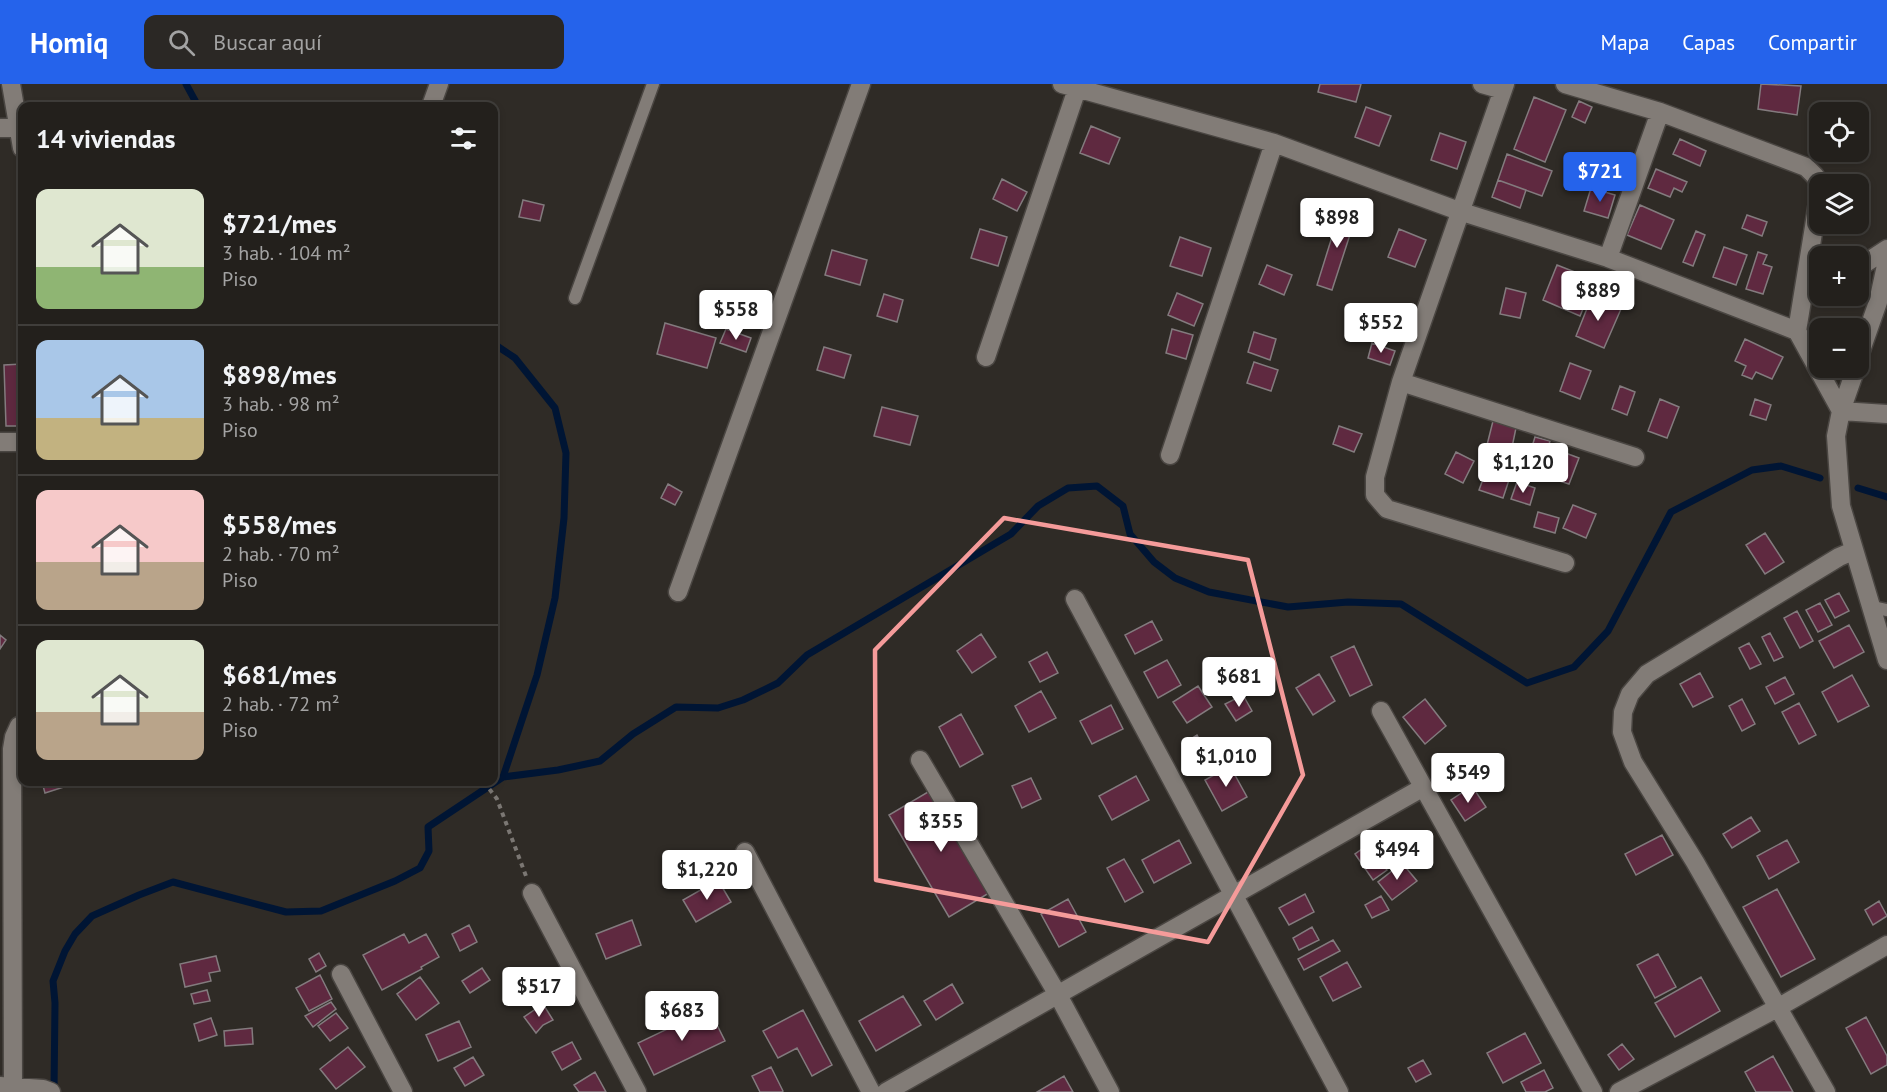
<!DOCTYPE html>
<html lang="es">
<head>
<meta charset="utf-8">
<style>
	body { margin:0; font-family:"PT Sans",sans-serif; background:#2b2825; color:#f1f3f6; height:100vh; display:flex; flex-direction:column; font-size:22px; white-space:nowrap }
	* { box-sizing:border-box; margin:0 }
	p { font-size:20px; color:#a3a3a3 }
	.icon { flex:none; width:33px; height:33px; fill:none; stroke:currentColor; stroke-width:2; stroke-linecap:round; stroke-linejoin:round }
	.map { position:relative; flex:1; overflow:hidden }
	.panel { position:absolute; left:18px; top:18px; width:480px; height:684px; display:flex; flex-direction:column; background:#23201c; border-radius:12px; box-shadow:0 3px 9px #0003,0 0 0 2px #403e3b }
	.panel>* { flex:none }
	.controls { position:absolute; left:1809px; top:18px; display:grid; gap:12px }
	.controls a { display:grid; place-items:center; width:60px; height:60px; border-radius:12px; background:#23201c; box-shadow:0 3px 9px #0003,0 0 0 2px #403e3b; font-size:30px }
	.price { position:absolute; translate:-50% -51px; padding:0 14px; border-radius:6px; background:#fff; color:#222; font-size:20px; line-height:39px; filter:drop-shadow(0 2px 3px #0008) }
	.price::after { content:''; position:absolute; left:50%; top:36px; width:18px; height:14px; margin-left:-9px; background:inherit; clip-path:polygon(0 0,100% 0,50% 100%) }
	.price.on { background:#2563eb; color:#fff }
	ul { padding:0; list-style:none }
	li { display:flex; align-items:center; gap:18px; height:150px; padding:0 18px }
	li+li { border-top:2px solid #403e3b }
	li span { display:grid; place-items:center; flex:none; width:168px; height:120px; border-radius:12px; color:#555 }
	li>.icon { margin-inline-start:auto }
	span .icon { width:72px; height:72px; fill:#fffc; stroke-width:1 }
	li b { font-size:26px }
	h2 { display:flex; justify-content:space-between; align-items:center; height:72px; padding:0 18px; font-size:26px }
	header { display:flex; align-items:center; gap:36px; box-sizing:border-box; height:84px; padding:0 30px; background:#2563eb; color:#fff }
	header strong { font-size:28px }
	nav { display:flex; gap:33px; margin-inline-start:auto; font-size:21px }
	.search { width:420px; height:54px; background:#2b2825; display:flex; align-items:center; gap:15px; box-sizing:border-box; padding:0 21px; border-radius:12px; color:#a3a3a3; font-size:22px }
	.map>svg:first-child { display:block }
</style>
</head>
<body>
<header>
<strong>Homiq</strong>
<div class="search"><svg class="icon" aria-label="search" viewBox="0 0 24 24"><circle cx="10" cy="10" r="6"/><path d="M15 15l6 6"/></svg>Buscar aquí</div>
<nav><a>Mapa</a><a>Capas</a><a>Compartir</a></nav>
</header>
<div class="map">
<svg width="1887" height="1008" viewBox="0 0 1887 1008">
	<rect width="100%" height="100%" fill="#2f2b26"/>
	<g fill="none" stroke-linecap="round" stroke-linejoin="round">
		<path stroke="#001534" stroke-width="7" d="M 186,0 L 198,22
			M 494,260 L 515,274 L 555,324 L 566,369 L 564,434 L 555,514 L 537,591 L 503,693
			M 1858,404 L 1887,413
			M 54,1007 L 55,919 L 53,897 L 65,867 L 75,850 L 92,832 L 139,811 L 173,798 L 286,828 L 321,827 L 395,797 L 420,784 L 429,767 L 428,743 L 503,693 L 558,686 L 600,677 L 633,650 L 676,623 L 718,624 L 743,616 L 778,599 L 807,571 L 1011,450 L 1038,422 L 1068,404 L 1097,402 L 1123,422 L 1130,450 L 1154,478 L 1175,494 L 1209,508 L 1288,523 L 1348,518 L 1401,520 L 1527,599 L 1574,583 L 1608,547 L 1671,428 L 1752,386 L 1781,382 L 1820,394"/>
	</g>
	<path fill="#5f2940" stroke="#837b7e" stroke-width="1.5" d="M 1320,0 L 1361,0 L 1356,18 L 1318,8 Z
		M 1761,0 L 1801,2 L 1797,31 L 1758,25 Z
		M 1534,13 L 1566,26 L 1545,78 L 1514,65 Z
		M 1579,17 L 1592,23 L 1585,39 L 1572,33 Z
		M 1366,23 L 1391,32 L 1379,62 L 1355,53 Z
		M 1091,42 L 1120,54 L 1109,80 L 1080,69 Z
		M 1440,49 L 1466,58 L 1457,85 L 1431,76 Z
		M 1680,55 L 1706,67 L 1700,82 L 1673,70 Z
		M 1507,70 L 1552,87 L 1542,112 L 1498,96 Z
		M 1656,85 L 1687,98 L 1682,108 L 1674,104 L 1670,113 L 1648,104 Z
		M 1002,95 L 1027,108 L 1017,127 L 993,115 Z
		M 1498,96 L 1526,106 L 1520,124 L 1492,113 Z
		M 1591,104 L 1615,111 L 1608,134 L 1584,127 Z
		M 523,116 L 544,121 L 540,137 L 519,133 Z
		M 1640,121 L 1674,136 L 1661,165 L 1627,151 Z
		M 1341,124 L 1357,129 L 1332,206 L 1317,201 Z
		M 1747,131 L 1767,138 L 1762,152 L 1742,144 Z
		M 980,145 L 1007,153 L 998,182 L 971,174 Z
		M 1399,145 L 1426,156 L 1415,183 L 1388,173 Z
		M 1696,147 L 1705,151 L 1693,182 L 1683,178 Z
		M 1180,153 L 1211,164 L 1202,192 L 1170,182 Z
		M 1724,163 L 1747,171 L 1736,201 L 1713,193 Z
		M 832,166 L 867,176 L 860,201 L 825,191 Z
		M 1758,168 L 1767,171 L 1763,180 L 1772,183 L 1763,210 L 1746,205 Z
		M 1267,181 L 1292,191 L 1284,211 L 1259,200 Z
		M 1557,181 L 1595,196 L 1580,232 L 1543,216 Z
		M 1506,204 L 1526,209 L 1520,234 L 1500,230 Z
		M 1177,209 L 1203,220 L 1194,242 L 1168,231 Z
		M 884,210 L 903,216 L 897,238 L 877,232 Z
		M 1592,212 L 1621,225 L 1604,264 L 1576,252 Z
		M 665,239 L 716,254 L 707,284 L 657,270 Z
		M 726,245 L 751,254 L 746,268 L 720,259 Z
		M 1172,245 L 1193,251 L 1186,275 L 1166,269 Z
		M 1254,248 L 1276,255 L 1270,276 L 1248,268 Z
		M 1745,255 L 1783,273 L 1772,295 L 1756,288 L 1752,295 L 1742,291 L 1746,282 L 1735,277 Z
		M 1372,259 L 1395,267 L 1390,281 L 1368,274 Z
		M 824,263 L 851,271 L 844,294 L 817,286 Z
		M 1254,278 L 1278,286 L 1271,307 L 1247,299 Z
		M 1570,279 L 1591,287 L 1580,315 L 1560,307 Z
		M 22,280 L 22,342 L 6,342 L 4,281 Z
		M 1620,302 L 1635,308 L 1627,331 L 1612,325 Z
		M 1660,315 L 1679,323 L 1667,354 L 1648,347 Z
		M 1755,315 L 1771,321 L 1766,336 L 1750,331 Z
		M 882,323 L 918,332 L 910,361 L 874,352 Z
		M 1493,337 L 1516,344 L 1511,368 L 1487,361 Z
		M 1339,342 L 1362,350 L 1354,368 L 1333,360 Z
		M 1535,353 L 1550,357 L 1541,387 L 1526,382 Z
		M 1560,367 L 1579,374 L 1569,400 L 1550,394 Z
		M 1456,368 L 1474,377 L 1463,399 L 1445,390 Z
		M 1489,379 L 1512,387 L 1503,414 L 1479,406 Z
		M 1517,398 L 1535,404 L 1530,421 L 1511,415 Z
		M 668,400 L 682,408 L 675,421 L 661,414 Z
		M 1573,421 L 1596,430 L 1586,454 L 1563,444 Z
		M 1538,428 L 1559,434 L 1555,449 L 1534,443 Z
		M 1765,449 L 1784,478 L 1765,490 L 1746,461 Z
		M 1839,509 L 1849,527 L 1835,534 L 1825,516 Z
		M 1820,519 L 1832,541 L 1818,548 L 1806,526 Z
		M 1797,527 L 1813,557 L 1800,564 L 1784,534 Z
		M 1152,537 L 1162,556 L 1135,570 L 1125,551 Z
		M 1849,541 L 1864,568 L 1834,584 L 1819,557 Z
		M 1770,549 L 1783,573 L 1774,577 L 1762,553 Z
		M 981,550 L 996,573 L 972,589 L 957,567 Z
		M 0,551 L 6,556 L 0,565 Z
		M 1749,559 L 1761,580 L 1750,585 L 1739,564 Z
		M 1354,562 L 1372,601 L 1350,612 L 1331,573 Z
		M 1047,568 L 1058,589 L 1040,598 L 1029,578 Z
		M 1167,576 L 1181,601 L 1158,614 L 1144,588 Z
		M 1700,589 L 1713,613 L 1693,623 L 1680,600 Z
		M 1319,590 L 1335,617 L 1313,631 L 1296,604 Z
		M 1852,591 L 1869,622 L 1838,638 L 1822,608 Z
		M 1785,593 L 1794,610 L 1775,620 L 1766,603 Z
		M 1198,602 L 1212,623 L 1187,639 L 1173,618 Z
		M 1041,607 L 1056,634 L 1029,648 L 1015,622 Z
		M 1243,611 L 1252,627 L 1236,637 L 1225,620 Z
		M 1425,615 L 1446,642 L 1425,660 L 1403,633 Z
		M 1742,615 L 1755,640 L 1742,647 L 1729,622 Z
		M 1799,619 L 1816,651 L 1799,660 L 1782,628 Z
		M 1111,621 L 1123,645 L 1092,660 L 1080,637 Z
		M 961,630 L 983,670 L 960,683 L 939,643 Z
		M 1197,651 L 1211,678 L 1203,682 L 1189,656 Z
		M 1230,682 L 1247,713 L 1222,727 L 1205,696 Z
		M 1136,692 L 1149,716 L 1112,736 L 1099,712 Z
		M 1031,694 L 1041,715 L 1022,724 L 1012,702 Z
		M 42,698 L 66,698 L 67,702 L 45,709 Z
		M 1472,702 L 1486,723 L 1465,737 L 1451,716 Z
		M 933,705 L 994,806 L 949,833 L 889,731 Z
		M 1751,733 L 1760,747 L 1732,764 L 1723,750 Z
		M 1662,751 L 1673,771 L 1636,791 L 1625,770 Z
		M 1179,756 L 1191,779 L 1154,799 L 1142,776 Z
		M 1787,756 L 1799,778 L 1769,795 L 1757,772 Z
		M 1369,760 L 1387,786 L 1373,796 L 1355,770 Z
		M 1124,775 L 1143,808 L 1125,818 L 1107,784 Z
		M 1402,779 L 1417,797 L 1392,816 L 1378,798 Z
		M 718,796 L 731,818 L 696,838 L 683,816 Z
		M 1777,805 L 1815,875 L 1781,893 L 1743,823 Z
		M 1305,810 L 1314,828 L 1289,841 L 1279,824 Z
		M 1381,812 L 1389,826 L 1372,834 L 1365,821 Z
		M 1068,815 L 1086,848 L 1059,863 L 1041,830 Z
		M 1879,817 L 1887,832 L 1873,841 L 1865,826 Z
		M 632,836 L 641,861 L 606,875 L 596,850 Z
		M 469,841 L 477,858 L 460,867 L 452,850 Z
		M 1312,843 L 1319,856 L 1299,866 L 1293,854 Z
		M 404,850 L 409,859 L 426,850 L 439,873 L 421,883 L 422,885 L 382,906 L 363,871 Z
		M 1333,856 L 1340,867 L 1304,886 L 1298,875 Z
		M 319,869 L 326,882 L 316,888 L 309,875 Z
		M 1658,870 L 1676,903 L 1655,914 L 1637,881 Z
		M 216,872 L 220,887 L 209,889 L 211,897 L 185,903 L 180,880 Z
		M 1347,878 L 1361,903 L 1333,917 L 1320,893 Z
		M 482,884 L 490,896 L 470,909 L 462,897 Z
		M 320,891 L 332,915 L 309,927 L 296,904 Z
		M 420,893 L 439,919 L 416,936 L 397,910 Z
		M 1701,893 L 1720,927 L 1675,953 L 1655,919 Z
		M 952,900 L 963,919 L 936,936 L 924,917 Z
		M 207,906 L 210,917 L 194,920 L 191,910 Z
		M 903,912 L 921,941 L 876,967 L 859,937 Z
		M 331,918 L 336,925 L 313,943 L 305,932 Z
		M 543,920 L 553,936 L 543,941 L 536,949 L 524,933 Z
		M 709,925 L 725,957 L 654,991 L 638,959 Z
		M 803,926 L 832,981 L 812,992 L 797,964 L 778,974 L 763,947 Z
		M 336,929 L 348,944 L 330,957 L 318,942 Z
		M 1866,933 L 1887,972 L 1887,981 L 1871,990 L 1846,944 Z
		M 211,934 L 217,951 L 199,957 L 194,940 Z
		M 459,937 L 471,963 L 438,977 L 426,951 Z
		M 252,944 L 253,960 L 225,962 L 224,947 Z
		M 1525,949 L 1541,979 L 1503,999 L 1487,969 Z
		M 572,958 L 581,975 L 562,986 L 552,968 Z
		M 1622,960 L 1634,975 L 1619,986 L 1608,971 Z
		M 348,963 L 365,983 L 336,1005 L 320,985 Z
		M 1773,972 L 1793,1008 L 1756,1008 L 1745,988 Z
		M 473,973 L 484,991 L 465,1002 L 454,984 Z
		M 1423,976 L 1431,990 L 1416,998 L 1408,984 Z
		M 771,983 L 783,1007 L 782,1008 L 760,1008 L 752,992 Z
		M 1544,986 L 1553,1004 L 1545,1008 L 1526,1008 L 1521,998 Z
		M 595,988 L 606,1008 L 579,1008 L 574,1001 Z
		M 1064,992 L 1073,1008 L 1037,1008 Z"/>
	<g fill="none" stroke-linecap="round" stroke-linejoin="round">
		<g stroke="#4a4642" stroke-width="15">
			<path id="lane" d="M 575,214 L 653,0
				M 1872,523 L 1887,526"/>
		</g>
		<g stroke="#4a4642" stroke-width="21">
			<path id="street" d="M 11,0 L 22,64
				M 1062,0 L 1274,59 L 1459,127 L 1608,174 L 1797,247
				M 1482,0 L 1503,6
				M 1505,0 L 1401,298 L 1635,373
				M 1565,0 L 1660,28 L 1806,83 L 1815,92 L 1820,103
				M 431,22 L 439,0
				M 0,44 L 22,44
				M 1820,106 L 1797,247 L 1841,327
				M 1608,174 L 1660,28
				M 1858,184 L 1887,165
				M 986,273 L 1077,5
				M 1858,275 L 1878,218 L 1887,177
				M 1856,284 L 1841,327 L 1836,352 L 1841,422 L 1887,576
				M 1401,298 L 1375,393 L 1375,411 L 1387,425 L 1565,479
				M 1841,327 L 1887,330
				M 0,358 L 22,358
				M 1170,371 L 1274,59
				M 678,508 L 861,0
				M 1075,515 L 1339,1008
				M 1381,627 L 1593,1008
				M 920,676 L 1058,911 L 1110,1008
				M 745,768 L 871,1008
				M 532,809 L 637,1008
				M 341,890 L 403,1008
				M 0,1002 L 43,1005 L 51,1008
				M 13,1003 L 12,665 L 14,653 L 19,642 L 22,641
				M 886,1008 L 1422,704
				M 1619,1008 L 1779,923 L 1887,861
				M 1826,1008 L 1695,778 L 1633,678 L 1622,648 L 1623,628 L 1630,610 L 1647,590 L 1839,473 L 1853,467"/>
		</g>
		<path stroke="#7b7773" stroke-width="4" stroke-dasharray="4.5 4.5" stroke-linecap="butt" d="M 484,698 L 497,715 L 526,792"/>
		<use href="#lane" stroke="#827c77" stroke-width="12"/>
		<use href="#street" stroke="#827c77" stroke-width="18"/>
	</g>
	<path fill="none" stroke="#f59b9a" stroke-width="4.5" stroke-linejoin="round" d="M 1004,434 L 1248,476 L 1303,691 L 1208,858 L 876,796 L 875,566 Z"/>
</svg>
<div class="controls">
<a><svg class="icon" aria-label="locate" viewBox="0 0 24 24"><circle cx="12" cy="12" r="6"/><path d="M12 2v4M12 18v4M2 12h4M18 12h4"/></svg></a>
<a><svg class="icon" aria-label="layers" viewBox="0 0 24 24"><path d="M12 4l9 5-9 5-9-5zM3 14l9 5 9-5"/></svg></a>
<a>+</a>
<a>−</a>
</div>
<b class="price on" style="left:1600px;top:119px">$721</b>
<b class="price" style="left:1337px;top:165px">$898</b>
<b class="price" style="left:1598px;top:238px">$889</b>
<b class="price" style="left:736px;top:257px">$558</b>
<b class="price" style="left:1381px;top:270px">$552</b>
<b class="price" style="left:1523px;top:410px">$1,120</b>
<b class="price" style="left:1239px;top:624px">$681</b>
<b class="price" style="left:1226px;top:704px">$1,010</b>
<b class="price" style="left:1468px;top:720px">$549</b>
<b class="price" style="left:941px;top:769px">$355</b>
<b class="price" style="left:1397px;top:797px">$494</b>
<b class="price" style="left:707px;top:817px">$1,220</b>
<b class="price" style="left:539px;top:934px">$517</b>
<b class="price" style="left:682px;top:958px">$683</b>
<section class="panel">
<h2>14 viviendas<svg class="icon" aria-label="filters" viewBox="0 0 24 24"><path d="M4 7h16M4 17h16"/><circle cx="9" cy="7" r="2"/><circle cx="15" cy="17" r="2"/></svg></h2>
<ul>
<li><span style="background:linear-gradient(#dfe7d0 65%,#8fb573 0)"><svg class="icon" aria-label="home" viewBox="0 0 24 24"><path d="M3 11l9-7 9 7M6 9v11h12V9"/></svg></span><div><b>$721/mes</b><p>3 hab. · 104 m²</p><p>Piso</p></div></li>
<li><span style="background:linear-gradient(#a9c7e8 65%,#c2b280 0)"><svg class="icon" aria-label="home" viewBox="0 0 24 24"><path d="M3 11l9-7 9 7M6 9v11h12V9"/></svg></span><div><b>$898/mes</b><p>3 hab. · 98 m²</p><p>Piso</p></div></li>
<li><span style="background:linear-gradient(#f6c9c9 60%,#b9a48a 0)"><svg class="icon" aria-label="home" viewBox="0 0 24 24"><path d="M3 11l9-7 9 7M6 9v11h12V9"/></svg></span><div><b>$558/mes</b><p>2 hab. · 70 m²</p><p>Piso</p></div></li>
<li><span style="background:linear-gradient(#dfe7d0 60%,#b9a48a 0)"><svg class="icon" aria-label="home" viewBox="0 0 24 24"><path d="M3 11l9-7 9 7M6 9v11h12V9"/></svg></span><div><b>$681/mes</b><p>2 hab. · 72 m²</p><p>Piso</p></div></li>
</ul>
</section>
</div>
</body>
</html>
